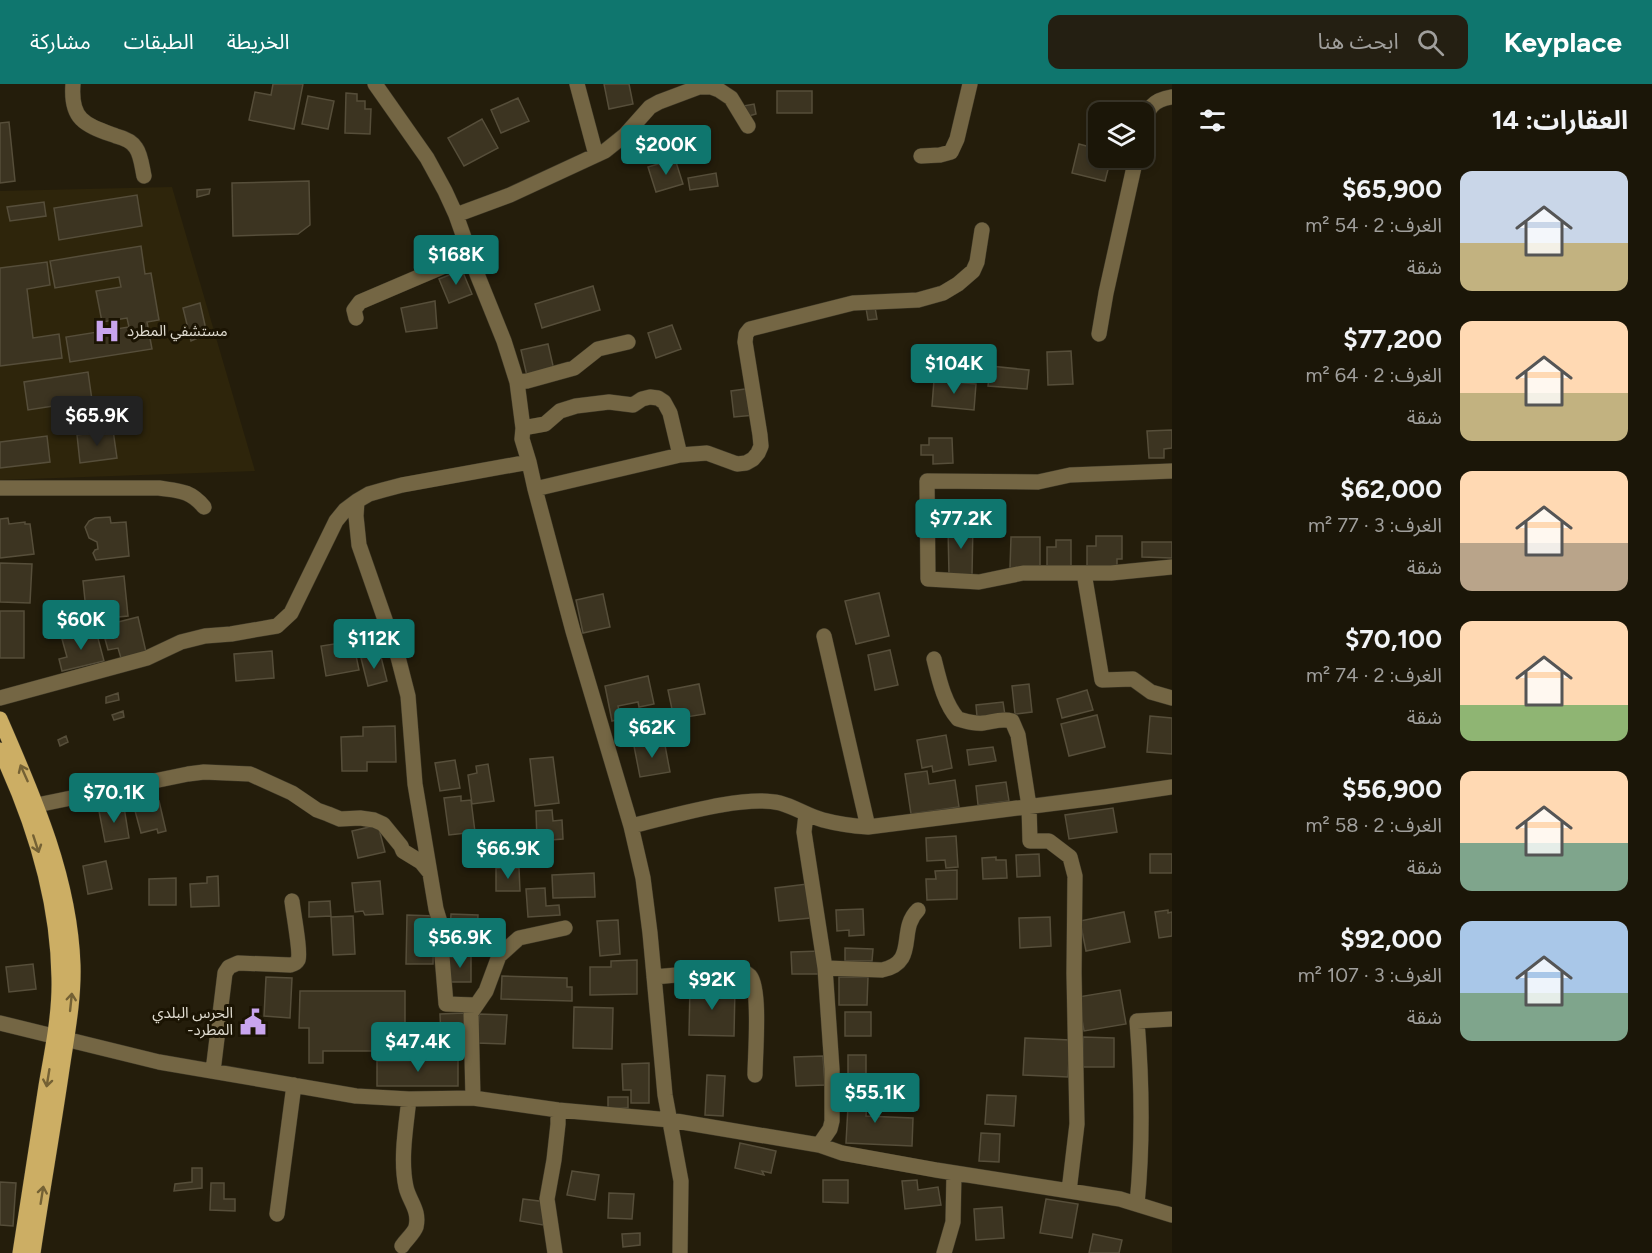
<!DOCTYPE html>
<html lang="ar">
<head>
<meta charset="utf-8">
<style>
	body { margin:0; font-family:Figtree,"Noto Sans Arabic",sans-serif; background:#241f12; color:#f1f3f6; direction:rtl; height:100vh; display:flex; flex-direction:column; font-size:22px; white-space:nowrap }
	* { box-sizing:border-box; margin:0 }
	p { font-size:20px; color:#a09f9c }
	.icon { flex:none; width:33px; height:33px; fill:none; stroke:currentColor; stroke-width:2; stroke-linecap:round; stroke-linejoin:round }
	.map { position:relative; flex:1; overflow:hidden; direction:ltr }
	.side { display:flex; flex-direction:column; background:#1b1608; width:480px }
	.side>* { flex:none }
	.tools { position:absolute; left:1088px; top:18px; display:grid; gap:12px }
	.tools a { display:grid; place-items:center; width:66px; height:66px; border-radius:12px; background:#1b1608; box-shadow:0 3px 9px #0003,0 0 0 2px #393529; font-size:30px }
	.price { position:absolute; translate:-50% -51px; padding:0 14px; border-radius:6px; background:#0f766e; color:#fff; font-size:20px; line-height:39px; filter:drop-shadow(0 2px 3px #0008) }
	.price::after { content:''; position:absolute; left:50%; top:36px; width:18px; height:14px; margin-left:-9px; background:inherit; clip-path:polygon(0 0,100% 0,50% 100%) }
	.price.on { background:#222; color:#fff }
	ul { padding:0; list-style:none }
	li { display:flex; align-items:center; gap:18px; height:150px; padding:0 24px }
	li span { display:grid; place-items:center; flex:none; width:168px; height:120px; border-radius:12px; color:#555 }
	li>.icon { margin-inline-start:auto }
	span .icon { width:72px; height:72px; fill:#fffc; stroke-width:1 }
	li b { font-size:26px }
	h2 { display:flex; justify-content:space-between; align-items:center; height:72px; padding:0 24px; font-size:26px }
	header { display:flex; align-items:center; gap:36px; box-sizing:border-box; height:84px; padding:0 30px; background:#0f766e; color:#fff }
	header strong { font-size:28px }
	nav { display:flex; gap:33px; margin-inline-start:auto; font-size:21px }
	.search { width:420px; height:54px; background:#241f12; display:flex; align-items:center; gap:15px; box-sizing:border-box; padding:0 21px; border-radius:12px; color:#a09f9c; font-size:22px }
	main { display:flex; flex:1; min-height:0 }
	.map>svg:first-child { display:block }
</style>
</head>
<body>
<header>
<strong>Keyplace</strong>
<div class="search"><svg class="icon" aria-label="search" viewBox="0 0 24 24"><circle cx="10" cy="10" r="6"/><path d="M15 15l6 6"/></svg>ابحث هنا</div>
<nav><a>الخريطة</a><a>الطبقات</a><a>مشاركة</a></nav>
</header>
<main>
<section class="side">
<h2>العقارات: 14<svg class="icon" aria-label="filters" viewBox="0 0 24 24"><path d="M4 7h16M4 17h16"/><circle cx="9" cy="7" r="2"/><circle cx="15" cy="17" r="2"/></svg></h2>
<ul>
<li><span style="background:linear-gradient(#c9d6e8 60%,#c2b280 0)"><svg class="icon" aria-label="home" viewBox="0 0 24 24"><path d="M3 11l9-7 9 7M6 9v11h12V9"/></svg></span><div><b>$65,900</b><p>الغرف: 2 · 54 m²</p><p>شقة</p></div></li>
<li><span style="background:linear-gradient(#ffd9b3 60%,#c2b280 0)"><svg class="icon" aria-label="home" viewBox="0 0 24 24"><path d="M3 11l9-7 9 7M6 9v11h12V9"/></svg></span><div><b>$77,200</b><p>الغرف: 2 · 64 m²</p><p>شقة</p></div></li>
<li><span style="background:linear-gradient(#ffd9b3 60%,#b9a48a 0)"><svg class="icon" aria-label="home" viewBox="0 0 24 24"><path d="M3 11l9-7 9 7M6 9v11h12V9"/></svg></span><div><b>$62,000</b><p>الغرف: 3 · 77 m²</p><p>شقة</p></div></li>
<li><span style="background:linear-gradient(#ffd9b3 70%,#8fb573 0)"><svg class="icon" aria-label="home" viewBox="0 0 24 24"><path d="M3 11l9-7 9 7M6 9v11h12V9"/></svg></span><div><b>$70,100</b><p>الغرف: 2 · 74 m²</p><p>شقة</p></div></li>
<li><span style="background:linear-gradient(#ffd9b3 60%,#7fa58c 0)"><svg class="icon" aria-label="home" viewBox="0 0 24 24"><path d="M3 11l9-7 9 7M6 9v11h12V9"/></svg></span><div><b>$56,900</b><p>الغرف: 2 · 58 m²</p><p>شقة</p></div></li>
<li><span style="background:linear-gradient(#a9c7e8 60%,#7fa58c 0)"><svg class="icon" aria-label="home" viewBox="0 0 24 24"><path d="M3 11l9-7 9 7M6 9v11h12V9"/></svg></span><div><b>$92,000</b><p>الغرف: 3 · 107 m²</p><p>شقة</p></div></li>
</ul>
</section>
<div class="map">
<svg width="1172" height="1169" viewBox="0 0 1172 1169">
	<rect width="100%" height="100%" fill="#241d0b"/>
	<path fill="#2e250b" d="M 172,103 L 255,387 L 0,396 L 0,107 Z"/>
	<path fill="#3c3421" stroke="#564e3a" stroke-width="1.5" d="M 273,0 L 303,0 L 294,45 L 249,36 L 255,8 L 271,11 Z
		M 604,0 L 629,0 L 633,20 L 609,25 Z
		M 777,7 L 812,7 L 812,29 L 777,29 Z
		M 346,9 L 357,10 L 357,17 L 365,17 L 365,25 L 371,25 L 370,50 L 345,49 Z
		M 308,12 L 334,17 L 328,45 L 302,40 Z
		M 518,14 L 529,37 L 501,49 L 491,26 Z
		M 754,20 L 756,30 L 745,33 L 743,22 Z
		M 482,35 L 498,64 L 464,82 L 448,54 Z
		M 9,38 L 15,97 L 0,99 L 0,39 Z
		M 1079,60 L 1098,65 L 1098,74 L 1111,74 L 1105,97 L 1072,89 Z
		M 675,75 L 683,100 L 656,108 L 648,83 Z
		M 716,89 L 718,102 L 690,106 L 688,94 Z
		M 309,97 L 310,141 L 298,150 L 233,152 L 232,99 Z
		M 210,105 L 209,110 L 197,113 L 197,106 Z
		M 137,111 L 142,142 L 59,156 L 54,124 Z
		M 44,118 L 46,132 L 10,137 L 7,123 Z
		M 141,162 L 145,190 L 151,189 L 159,236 L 147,238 L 152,265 L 70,278 L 66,253 L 129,243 L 127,234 L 102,238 L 96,207 L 121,203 L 119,193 L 55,204 L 50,177 Z
		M 47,178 L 50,201 L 27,205 L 33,254 L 59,250 L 62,274 L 0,282 L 0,184 Z
		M 462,186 L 472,210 L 449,219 L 439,195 Z
		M 593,202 L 600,226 L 542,244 L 535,220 Z
		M 435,217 L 437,244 L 406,248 L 401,224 Z
		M 200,219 L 207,250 L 191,257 L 183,224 Z
		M 875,223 L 877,235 L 868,236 L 866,224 Z
		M 672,241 L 681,265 L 656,274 L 648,249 Z
		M 548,260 L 554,286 L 527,292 L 521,266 Z
		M 1071,267 L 1073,300 L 1048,301 L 1047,268 Z
		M 990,282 L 1029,286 L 1027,305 L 988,302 Z
		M 88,288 L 92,316 L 28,326 L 24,298 Z
		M 934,296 L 976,300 L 974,326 L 932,322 Z
		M 752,304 L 755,331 L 734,333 L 731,307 Z
		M 113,346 L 117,374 L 80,379 L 77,351 Z
		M 1172,346 L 1172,364 L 1164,365 L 1164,374 L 1149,374 L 1147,347 Z
		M 47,352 L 50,378 L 0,384 L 0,358 Z
		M 929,354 L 952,354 L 953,379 L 933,380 L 933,371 L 921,371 L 921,361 L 929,361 Z
		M 110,433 L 111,439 L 126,438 L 129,472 L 96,476 L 93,469 L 95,466 L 98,465 L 97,458 L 89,454 L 85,443 L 89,437 L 95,434 Z
		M 8,434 L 9,440 L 25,438 L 25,440 L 30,440 L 34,470 L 0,474 L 0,435 Z
		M 973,439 L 972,491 L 949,491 L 948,444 L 955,446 L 955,440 Z
		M 1096,452 L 1122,452 L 1122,475 L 1117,475 L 1117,485 L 1087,485 L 1087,462 L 1096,462 Z
		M 1011,453 L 1040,453 L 1040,485 L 1010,484 Z
		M 1056,456 L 1071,456 L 1071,486 L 1047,486 L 1047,463 L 1056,463 Z
		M 1142,458 L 1172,458 L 1172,474 L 1142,473 Z
		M 0,479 L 32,480 L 30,519 L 0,518 Z
		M 124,492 L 128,532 L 87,536 L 83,497 Z
		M 879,509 L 889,552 L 856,560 L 845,517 Z
		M 603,510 L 610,543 L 583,549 L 576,516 Z
		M 0,527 L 24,527 L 24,574 L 0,574 Z
		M 138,533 L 146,568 L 121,574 L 118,564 L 108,566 L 105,555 L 113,553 L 110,540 Z
		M 96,547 L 104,577 L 62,587 L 59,575 L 67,573 L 62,555 Z
		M 353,557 L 359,586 L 326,592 L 321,562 Z
		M 890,566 L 898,601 L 875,606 L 868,571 Z
		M 272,567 L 274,594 L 236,597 L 234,570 Z
		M 380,569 L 387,597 L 368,602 L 361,574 Z
		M 648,592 L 654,620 L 639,623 L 638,618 L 618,622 L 621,635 L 612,637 L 605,602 Z
		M 699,600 L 705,630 L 674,635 L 668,606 Z
		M 1029,600 L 1032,628 L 1015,630 L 1012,602 Z
		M 1087,606 L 1093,626 L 1062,634 L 1057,615 Z
		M 118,609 L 119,616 L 106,619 L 106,613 Z
		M 1003,618 L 1005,631 L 977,633 L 976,621 Z
		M 648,626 L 653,647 L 630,653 L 624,632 Z
		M 123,627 L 124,633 L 114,636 L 112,631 Z
		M 1097,631 L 1105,663 L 1069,672 L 1061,640 Z
		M 1150,632 L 1172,634 L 1172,670 L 1147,668 Z
		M 395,642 L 396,678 L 367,678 L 367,687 L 342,687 L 341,653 L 363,652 L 363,643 Z
		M 946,651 L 952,684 L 933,688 L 932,682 L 922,684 L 917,656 Z
		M 66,652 L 68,658 L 60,662 L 58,656 Z
		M 664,656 L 670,688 L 640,693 L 634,662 Z
		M 993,663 L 996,677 L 969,681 L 967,666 Z
		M 553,673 L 559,719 L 535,722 L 530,675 Z
		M 455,676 L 460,704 L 440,707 L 435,679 Z
		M 488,680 L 494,717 L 472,720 L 468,691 L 477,689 L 476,682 Z
		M 927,687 L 929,700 L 955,696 L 959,723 L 911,730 L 905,690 Z
		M 1006,698 L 1009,717 L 978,721 L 976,702 Z
		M 461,712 L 461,717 L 471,716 L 475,748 L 449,751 L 444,714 Z
		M 159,717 L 166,747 L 158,749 L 157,745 L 141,749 L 134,723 Z
		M 124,723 L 129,754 L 105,758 L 99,727 Z
		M 1113,724 L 1117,748 L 1069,755 L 1065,731 Z
		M 552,726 L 553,737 L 562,736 L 563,755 L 537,757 L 536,727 Z
		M 378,741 L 385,768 L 358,774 L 352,747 Z
		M 956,752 L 958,783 L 946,784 L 945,776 L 927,777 L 926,754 Z
		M 1039,770 L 1040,792 L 1017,793 L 1016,771 Z
		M 1150,770 L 1172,770 L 1172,789 L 1150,789 Z
		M 996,773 L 996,776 L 1006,776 L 1007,794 L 983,795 L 982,774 Z
		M 106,777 L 112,805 L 88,810 L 83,782 Z
		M 496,784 L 519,784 L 520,807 L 496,807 Z
		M 957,786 L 957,815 L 927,816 L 926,795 L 936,795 L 935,787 Z
		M 594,789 L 595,813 L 553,814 L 552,791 Z
		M 218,792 L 219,822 L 191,823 L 190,800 L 207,799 L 207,793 Z
		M 176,794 L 176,821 L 149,821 L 149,795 Z
		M 380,797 L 383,830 L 365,831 L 363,827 L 355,828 L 352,799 Z
		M 807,800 L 811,834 L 779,837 L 775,804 Z
		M 545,804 L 546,822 L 559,821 L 560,831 L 528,833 L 526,805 Z
		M 330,817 L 331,832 L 309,833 L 309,818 Z
		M 863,825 L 864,851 L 849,852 L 849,846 L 837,847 L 836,826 Z
		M 1168,826 L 1168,829 L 1172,828 L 1172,852 L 1159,854 L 1155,828 Z
		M 1124,828 L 1130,858 L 1086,867 L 1080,837 Z
		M 451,830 L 478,831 L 476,868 L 449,866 Z
		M 407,831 L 434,832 L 433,880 L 406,880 Z
		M 353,832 L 355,870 L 333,871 L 331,833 Z
		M 1050,833 L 1051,862 L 1020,864 L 1019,834 Z
		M 618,836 L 620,870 L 600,872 L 597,837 Z
		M 845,864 L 873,865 L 872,877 L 845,877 Z
		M 821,867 L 821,890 L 792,890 L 791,868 Z
		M 471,872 L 471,898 L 449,898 L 448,873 Z
		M 637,876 L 637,910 L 590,911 L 590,883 L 611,883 L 611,877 Z
		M 33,880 L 36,905 L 9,908 L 6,883 Z
		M 502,892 L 567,894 L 567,903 L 572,903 L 572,917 L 501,915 Z
		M 266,893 L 292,894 L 290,934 L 264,932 Z
		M 839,893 L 868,893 L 867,921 L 839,921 Z
		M 690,902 L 735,903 L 734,952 L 689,951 Z
		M 1120,906 L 1126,940 L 1084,947 L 1078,913 Z
		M 300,907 L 405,907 L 405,946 L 401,946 L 401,967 L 323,967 L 323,979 L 309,979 L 309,944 L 299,944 Z
		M 574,923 L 613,924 L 612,965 L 573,964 Z
		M 845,928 L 871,928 L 871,952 L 845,952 Z
		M 464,929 L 466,969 L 433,971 L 432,954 L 441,954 L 440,930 Z
		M 479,930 L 507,931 L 505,960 L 477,959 Z
		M 1083,953 L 1114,954 L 1114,983 L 1083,983 Z
		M 1025,954 L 1070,956 L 1068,993 L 1023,991 Z
		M 848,971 L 866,971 L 866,991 L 848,990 Z
		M 823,972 L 825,1001 L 796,1002 L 794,973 Z
		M 458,976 L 458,1002 L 377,1002 L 377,977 Z
		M 649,979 L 649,1019 L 631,1019 L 631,1006 L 623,1006 L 622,980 Z
		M 707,991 L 725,992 L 723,1032 L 705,1031 Z
		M 849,1004 L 868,1005 L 866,1032 L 913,1034 L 912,1062 L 846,1059 Z
		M 987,1011 L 1016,1012 L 1014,1042 L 985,1040 Z
		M 608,1013 L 628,1013 L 628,1024 L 608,1024 Z
		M 981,1049 L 1000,1050 L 999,1078 L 979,1077 Z
		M 740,1059 L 776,1067 L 771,1089 L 762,1087 L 764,1091 L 735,1084 Z
		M 192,1084 L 202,1084 L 202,1104 L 174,1107 L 175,1100 L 192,1098 Z
		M 572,1087 L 599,1091 L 595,1116 L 567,1111 Z
		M 823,1096 L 848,1096 L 848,1119 L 823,1118 Z
		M 917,1096 L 918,1106 L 938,1103 L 941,1121 L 905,1125 L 902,1097 Z
		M 0,1098 L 16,1099 L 13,1142 L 0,1141 Z
		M 211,1099 L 224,1099 L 224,1115 L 235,1115 L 235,1127 L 210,1126 Z
		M 609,1109 L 634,1110 L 632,1135 L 608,1134 Z
		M 523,1115 L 547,1118 L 543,1141 L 520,1137 Z
		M 1046,1115 L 1078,1120 L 1072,1154 L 1040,1149 Z
		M 1002,1123 L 1004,1154 L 976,1156 L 974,1125 Z
		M 640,1149 L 640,1161 L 623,1163 L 622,1150 Z
		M 1093,1150 L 1122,1156 L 1119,1169 L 1089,1169 Z"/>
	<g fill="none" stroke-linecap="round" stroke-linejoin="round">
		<g stroke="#3e3827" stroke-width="16">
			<path id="minor" d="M 73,0 C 70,37 86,41 116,52 C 124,54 132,57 136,64 C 141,71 142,83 144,92
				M 375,0 L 427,74 L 445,107 L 456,131 L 477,190 L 504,257 L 517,298 L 523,344 L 522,355 L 529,378 L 535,405 L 573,547 L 631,742 L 643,794 L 650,849 L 665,1011 L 681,1097 L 680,1169
				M 577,0 L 596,71
				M 1143,43 C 1147,24 1153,16 1172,13
				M 921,72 L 940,71 L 951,68 L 957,55 L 970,0
				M 456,131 L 510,111 L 605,67 L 625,51 L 650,23 L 659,18 L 699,3 L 711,3 L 719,6 L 731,14 L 748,42
				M 356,234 L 354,226 L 360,218 L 470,171
				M 1099,250 L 1106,209 L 1136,74
				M 517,298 L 527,297 L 574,284 L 598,265 L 628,258
				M 523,344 L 545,340 L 560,327 L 576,322 L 609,318 L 633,321 L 642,315 L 650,313 L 658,314 L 664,318 L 670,329 L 680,371
				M 1172,387 L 1070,391 L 1038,398 L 927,397 L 928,495 L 979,498 L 1023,489 L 1111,489 L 1172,483
				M 0,404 L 159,404 C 179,407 190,406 204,423
				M 535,405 L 680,371 L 707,369 L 737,380 L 746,379 L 753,375 L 758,369 L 761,362 L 760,351 L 745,258 L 746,250 L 750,245 L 853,219 L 918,216 L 943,209 L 958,200 L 973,187 L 977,178 L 982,146
				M 357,417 L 356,432 L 359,461 L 398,573 L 408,612 L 415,700 L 436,825 L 443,848 L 442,872 L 446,920 L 475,921
				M 1084,489 L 1102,596 L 1133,595 L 1151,608 L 1172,614
				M 824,552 L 868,743
				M 934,575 C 939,595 944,619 958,635 C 966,637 974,640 983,639 C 993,638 1001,634 1012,637 L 1018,651 L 1029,722 L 1030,757 L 1049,757 L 1070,773 L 1075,792 L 1074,889 L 1077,1040 L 1069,1107
				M 0,614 L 147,574 L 181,558 L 205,552 L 231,550 L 277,542 L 291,529 L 336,437 L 345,426 L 357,417 L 369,410 L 383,406 L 402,401 L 529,378
				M 37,721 L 188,690 L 204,688 L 250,690 L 292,709 L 317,726 L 328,730 L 340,735 L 360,734 L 374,736 L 383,740 L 401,762 L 403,767 L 421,778 L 430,789
				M 806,730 L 804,748 L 825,884 L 832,985 L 832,1037 L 830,1045 L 819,1061
				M 631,742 C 670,733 743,710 780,719 C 795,723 808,732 823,736 C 838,740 853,742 868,743 L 1104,713 L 1172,703
				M 825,884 L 882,886 C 919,878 897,846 918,826
				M 654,893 L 733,886 C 740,887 745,887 750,892 C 761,905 755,972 755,991
				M 0,939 L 159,978 L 356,1012 L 409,1015 L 473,1014 L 558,1026 L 670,1036 L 819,1061 L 842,1069 L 936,1086 L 1120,1115 L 1172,1131
				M 213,987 L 225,889 L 229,883 L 238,879 L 290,881 C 294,880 296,880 298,876 C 301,869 293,827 292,817
				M 473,1014 L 471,929 L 486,907 L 499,872 L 519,854 L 565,844
				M 1137,1120 C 1143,1059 1142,998 1137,937 L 1172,935
				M 277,1130 L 294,1001
				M 402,1162 C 406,1156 414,1149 416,1143 C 420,1126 409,1117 406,1103 C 400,1076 406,1042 409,1015
				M 555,1169 L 547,1115 L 554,1076 L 558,1040 L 558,1026
				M 944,1169 L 953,1138 L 954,1089"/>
		</g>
		<g stroke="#3e3827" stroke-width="16">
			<path id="major" d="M 0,635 C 34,713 70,794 73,881 C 74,916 67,951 62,985 C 53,1047 42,1108 33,1169
				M 0,666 C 33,736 58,816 59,894 C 60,930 52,967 46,1002 C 37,1058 29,1113 20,1169"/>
		</g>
		<use href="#minor" stroke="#746644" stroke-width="15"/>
		<use href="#major" stroke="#ccae64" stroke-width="15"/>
	</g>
	<defs><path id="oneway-shaft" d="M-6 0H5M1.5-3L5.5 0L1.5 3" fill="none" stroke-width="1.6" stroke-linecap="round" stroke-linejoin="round" transform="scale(1.5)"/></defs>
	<g stroke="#746134">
		<use href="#oneway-shaft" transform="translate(24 689) rotate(-114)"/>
		<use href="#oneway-shaft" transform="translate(36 760) rotate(72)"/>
		<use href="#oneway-shaft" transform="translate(71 918) rotate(-84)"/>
		<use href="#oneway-shaft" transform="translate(48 994) rotate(99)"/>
		<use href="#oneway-shaft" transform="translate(42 1111) rotate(-81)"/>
	</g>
	<defs>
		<g id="hospital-bare" transform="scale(2.07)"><path d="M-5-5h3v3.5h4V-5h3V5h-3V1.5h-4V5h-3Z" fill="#c9a5ee" stroke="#1b1403" stroke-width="2.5" paint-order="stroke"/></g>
		<g id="civic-bare" transform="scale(2.07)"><path d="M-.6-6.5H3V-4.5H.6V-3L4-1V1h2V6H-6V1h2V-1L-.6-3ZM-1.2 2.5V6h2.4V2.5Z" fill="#c9a5ee" stroke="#1b1403" stroke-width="2.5" paint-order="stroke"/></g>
	</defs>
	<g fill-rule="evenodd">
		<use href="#hospital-bare" x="107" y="247"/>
		<use href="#civic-bare" x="253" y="938"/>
	</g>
	<g text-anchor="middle" stroke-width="6" stroke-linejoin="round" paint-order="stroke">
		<g font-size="15" fill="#e0dcd0" stroke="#1b1403" text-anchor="start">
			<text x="127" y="252">مستشفي المطرد</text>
			<text x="233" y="934" text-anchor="end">الحرس البلدي<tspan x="233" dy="17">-المطرد</tspan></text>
		</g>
	</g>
</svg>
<div class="tools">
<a><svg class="icon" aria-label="layers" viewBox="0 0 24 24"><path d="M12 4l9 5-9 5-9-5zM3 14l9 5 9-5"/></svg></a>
</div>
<b class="price" style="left:666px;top:92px">$200K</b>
<b class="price" style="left:456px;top:202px">$168K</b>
<b class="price" style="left:954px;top:311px">$104K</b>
<b class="price on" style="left:97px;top:363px">$65.9K</b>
<b class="price" style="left:961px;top:466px">$77.2K</b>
<b class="price" style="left:81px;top:567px">$60K</b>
<b class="price" style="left:374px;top:586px">$112K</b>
<b class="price" style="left:652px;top:675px">$62K</b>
<b class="price" style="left:114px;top:740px">$70.1K</b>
<b class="price" style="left:508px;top:796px">$66.9K</b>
<b class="price" style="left:460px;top:885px">$56.9K</b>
<b class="price" style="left:712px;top:927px">$92K</b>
<b class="price" style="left:418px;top:989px">$47.4K</b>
<b class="price" style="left:875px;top:1040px">$55.1K</b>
</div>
</main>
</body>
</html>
